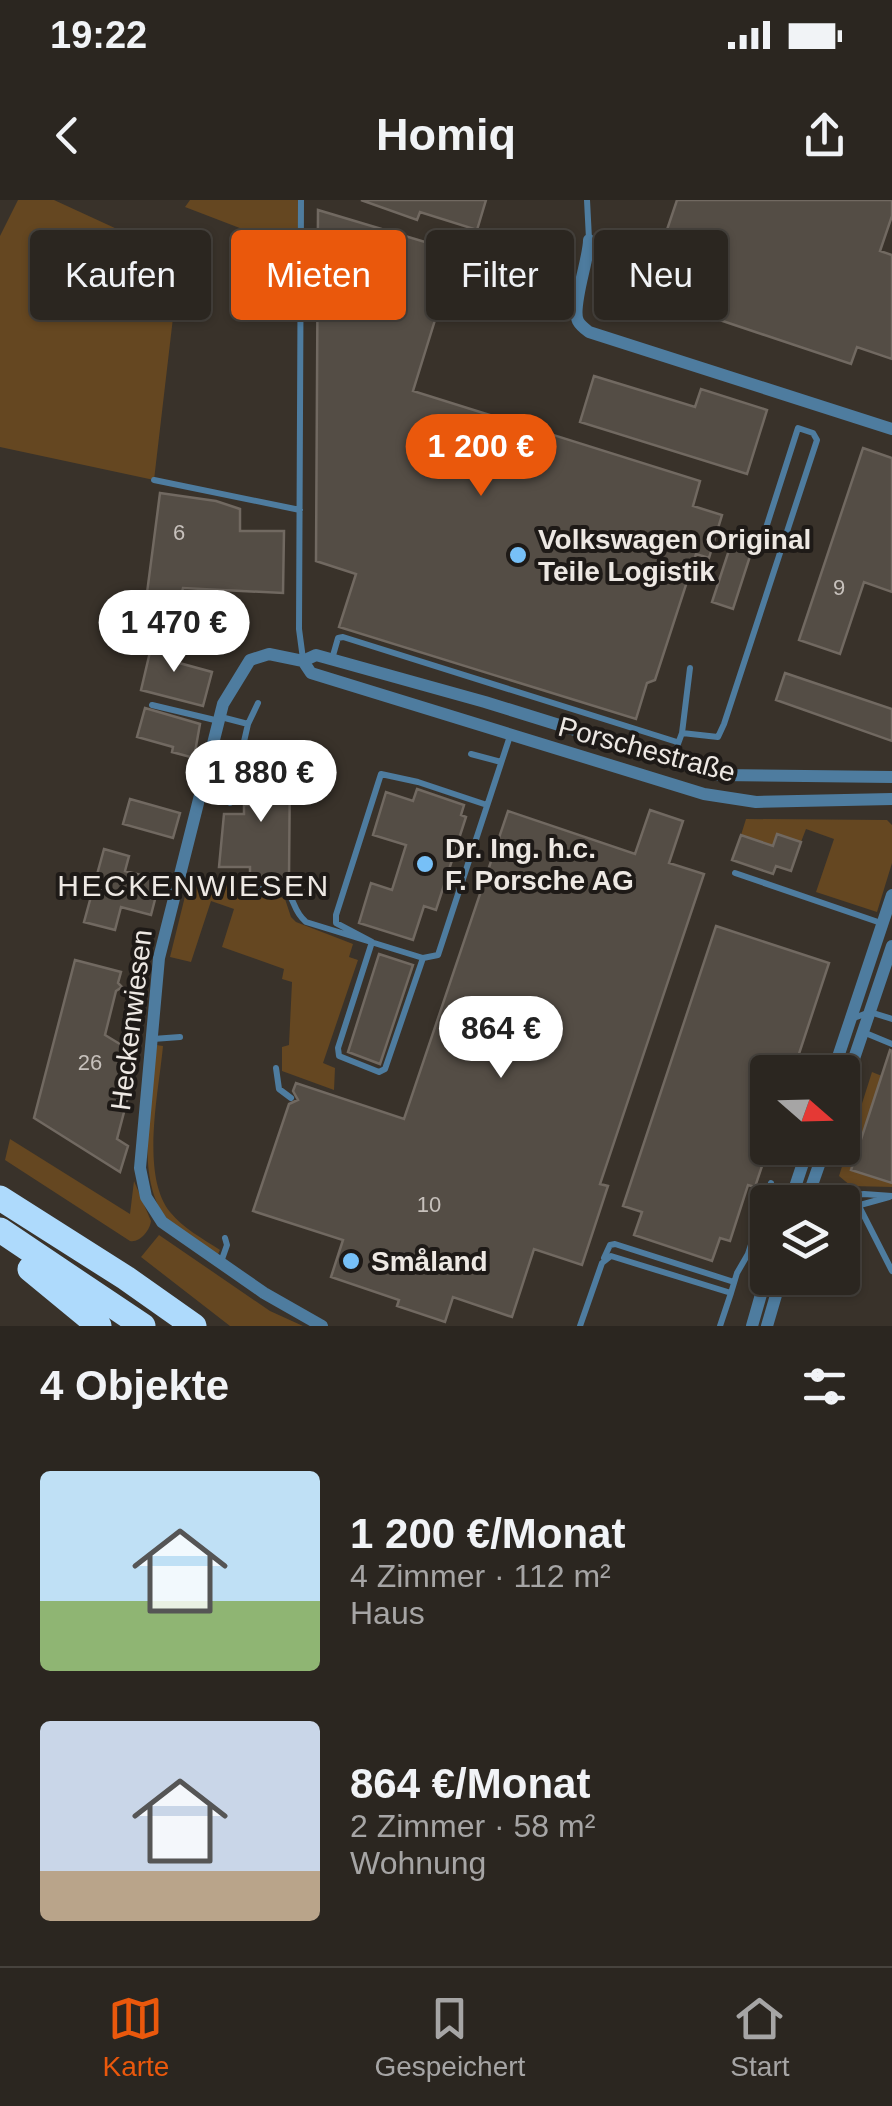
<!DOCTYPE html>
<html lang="de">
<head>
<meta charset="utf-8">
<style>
	body { margin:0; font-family:Arial,sans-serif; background:#332e29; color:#f1f3f6; height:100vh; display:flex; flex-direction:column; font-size:38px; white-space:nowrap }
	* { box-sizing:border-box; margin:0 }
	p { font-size:32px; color:#a6a5a5 }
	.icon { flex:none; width:55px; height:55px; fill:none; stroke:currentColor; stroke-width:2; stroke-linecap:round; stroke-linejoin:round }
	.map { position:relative; height:1126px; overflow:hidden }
	.panel { display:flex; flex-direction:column; background:#2b2620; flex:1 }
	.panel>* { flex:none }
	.banner { position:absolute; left:30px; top:30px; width:832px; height:90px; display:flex; gap:20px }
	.needle { width:65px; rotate:110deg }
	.fabs { position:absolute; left:750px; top:855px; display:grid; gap:20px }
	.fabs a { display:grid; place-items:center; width:110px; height:110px; border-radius:10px; background:#2b2620; box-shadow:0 2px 8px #0004,0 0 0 2px #47433e; font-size:50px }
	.price { position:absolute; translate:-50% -85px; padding:0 22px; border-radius:35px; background:#fff; color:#222; font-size:32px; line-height:65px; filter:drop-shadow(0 2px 5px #0008) }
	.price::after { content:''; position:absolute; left:50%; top:60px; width:30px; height:22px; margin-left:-15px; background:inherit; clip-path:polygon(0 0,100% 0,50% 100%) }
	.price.on { background:#ea580c; color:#fff }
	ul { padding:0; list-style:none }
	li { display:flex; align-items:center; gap:30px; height:250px; padding:0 40px }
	li span { display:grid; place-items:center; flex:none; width:280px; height:200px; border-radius:10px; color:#555 }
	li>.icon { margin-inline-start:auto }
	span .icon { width:120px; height:120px; fill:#fffc; stroke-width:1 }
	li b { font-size:42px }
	h2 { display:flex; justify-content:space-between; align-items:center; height:120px; padding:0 40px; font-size:42px }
	.pill { padding:0 35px; border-radius:10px; background:#2b2620; box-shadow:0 2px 8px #0004,0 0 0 2px #47433e; font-size:35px; line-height:90px }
	.pill.on { background:#ea580c; color:#fff }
	.status { display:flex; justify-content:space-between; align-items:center; height:70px; padding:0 50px; background:#2b2620; direction:ltr }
	.status svg { height:28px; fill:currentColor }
	header { display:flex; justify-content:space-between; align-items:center; height:130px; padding:0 40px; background:#2b2620; font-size:45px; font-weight:700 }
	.dock { display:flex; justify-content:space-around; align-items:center; height:140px; border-top:2px solid #47433e; background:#2b2620; font-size:28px; color:#a6a5a5 }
	.dock a { display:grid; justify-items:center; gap:5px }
	.dock .on { color:#ea580c }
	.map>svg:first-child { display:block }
</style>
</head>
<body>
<div class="status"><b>19:22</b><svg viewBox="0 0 49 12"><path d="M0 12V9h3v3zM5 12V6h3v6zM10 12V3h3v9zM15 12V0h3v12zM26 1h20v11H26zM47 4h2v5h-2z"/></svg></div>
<header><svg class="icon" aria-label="back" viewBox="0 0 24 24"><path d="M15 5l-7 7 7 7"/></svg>Homiq<svg class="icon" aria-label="share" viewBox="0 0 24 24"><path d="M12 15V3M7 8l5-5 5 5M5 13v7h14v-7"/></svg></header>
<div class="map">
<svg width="892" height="1126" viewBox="0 0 892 1126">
	<rect width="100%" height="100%" fill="#39322a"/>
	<path fill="#654721" d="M 18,0 L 54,0 L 180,58 L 154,280 L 0,247 L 0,36 Z
		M 190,0 L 304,0 L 303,64 L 292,48 L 185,7 Z
		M 746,619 L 887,620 L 892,625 L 892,663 L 877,712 L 816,692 L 834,639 L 806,629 L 801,642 L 777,634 L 773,646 L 741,635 Z
		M 190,676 L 252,684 L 253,695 L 276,695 L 285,699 L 291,717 L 296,722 L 353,744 L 349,757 L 358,760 L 323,863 L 335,868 L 334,890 L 282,871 L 282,847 L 289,845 L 292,782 L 282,779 L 284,769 L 222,747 L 234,709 L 211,701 L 191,762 L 170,757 Z
		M 156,845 L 163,846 C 159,891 140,975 170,1012 C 183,1028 203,1039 220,1050 L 217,1056 C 201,1045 180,1034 167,1019 C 133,978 153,896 156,845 Z
		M 872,872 L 882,876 L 851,969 L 892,983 L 892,987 L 851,986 L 839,976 Z
		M 10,939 L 130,1014 L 134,981 L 151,1021 C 150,1030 140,1043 130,1041 L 5,960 Z
		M 159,1035 L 270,1111 L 303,1126 L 230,1126 L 141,1057 Z"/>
	<path fill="#544d45" stroke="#716961" stroke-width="2.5" d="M 361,0 L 486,0 L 477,30 L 420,12 L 417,20 Z
		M 677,0 L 892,0 L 892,16 L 880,51 L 892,55 L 892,159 L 857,147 L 851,164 L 645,95 Z
		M 318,10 L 482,59 L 465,112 L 440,104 L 413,191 L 700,281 L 693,306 L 722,315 L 709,358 L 696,354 L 655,480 L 647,483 L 636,519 L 339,427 L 356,374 L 316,361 Z
		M 594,176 L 695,207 L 701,189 L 767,210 L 747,274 L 580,222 Z
		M 863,248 L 892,258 L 892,392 L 864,382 L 840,454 L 799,440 Z
		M 160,293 L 216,301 L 240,309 L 240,331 L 284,331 L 283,393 L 183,388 L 179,404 L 169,415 L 156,403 L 150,423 L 140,421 L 147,393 Z
		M 731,344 L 752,350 L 733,409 L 712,402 Z
		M 154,435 L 177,441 L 172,461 L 212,472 L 203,506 L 141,490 Z
		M 785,473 L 892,509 L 892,541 L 776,500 Z
		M 145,508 L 200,524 L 194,558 L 172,552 L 173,547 L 137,537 Z
		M 250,563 L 290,563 L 289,677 L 250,677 L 250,667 L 219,667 L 224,614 L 244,614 L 244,605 L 250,605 Z
		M 417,589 L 464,605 L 461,615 L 466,617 L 436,710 L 424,706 L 413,740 L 359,723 L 371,683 L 392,690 L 406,645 L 373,635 L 386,592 L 413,601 Z
		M 130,599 L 180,613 L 173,638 L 123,624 Z
		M 650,610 L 683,621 L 669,663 L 704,674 L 600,984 L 608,986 L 582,1065 L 534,1049 L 512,1117 L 453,1097 L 445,1122 L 397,1106 L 399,1100 L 331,1077 L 343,1040 L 253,1011 L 289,904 L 298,900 L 293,891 L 296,883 L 404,919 L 508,611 L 635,654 Z
		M 777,634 L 801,642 L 791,671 L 776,666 L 773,674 L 732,660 L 741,635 L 773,646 Z
		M 104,649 L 129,656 L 125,671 L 160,680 L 151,715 L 121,707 L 115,730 L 84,722 Z
		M 716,726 L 829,763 L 793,872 L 768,872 L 768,948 L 755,987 L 748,985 L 730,1041 L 720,1038 L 712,1061 L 634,1035 L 642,1012 L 623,1006 Z
		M 379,754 L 413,765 L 380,864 L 348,852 Z
		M 75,760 L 121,772 L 118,783 L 122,787 L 116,791 L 105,835 L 133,852 L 128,871 L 134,874 L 117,939 L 128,946 L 120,972 L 34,918 Z
		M 890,850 L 892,851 L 892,983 L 851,970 Z"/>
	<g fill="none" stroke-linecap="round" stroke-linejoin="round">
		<path stroke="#4e7c9f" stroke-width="6" d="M 301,0 L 299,429 L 303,459
			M 587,0 L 589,39
			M 154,280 L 300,310
			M 332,459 L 338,438 L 343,437 L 677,542
			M 152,505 L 219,521
			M 221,517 L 248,524 L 230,603
			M 248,524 L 258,503
			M 682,533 L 690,468
			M 471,554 L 501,562
			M 672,560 L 682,533 L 718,537 L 724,524 L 817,240 L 813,233 L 798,228 L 764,334 L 783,342
			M 735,673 L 881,723
			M 257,689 L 285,690 C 296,700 292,710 306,722 L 423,758 L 438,755 L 510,536
			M 423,758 L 385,869 L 379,872 L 339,856 L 338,848 L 372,742 L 336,723 L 336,715 L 381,574 L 418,582 L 487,605
			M 851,819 L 870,812 L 892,819
			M 863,832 L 892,844
			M 153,839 L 180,837
			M 276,868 L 279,889 L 291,898
			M 804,1002 L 794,989 L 811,987 L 842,997 L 864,994 L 892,996
			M 859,1006 L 892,1071
			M 842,1010 L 889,997
			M 748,1054 L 771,983
			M 604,1058 L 610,1045 L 615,1044 L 734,1082
			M 221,1062 L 227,1045 L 225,1038
			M 580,1126 L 602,1063 L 611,1056 L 731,1093 L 737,1073 L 748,1054 L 768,1062
			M 720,1126 L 731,1093"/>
		<path stroke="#4e7c9f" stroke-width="12" d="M 589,40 C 589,59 571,107 578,121 C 580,125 585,129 589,132 L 892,229
			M 303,461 L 269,454 L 250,460 L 223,504 L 159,758 L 140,968 L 146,997 L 162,1022 L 264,1093 L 322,1126
			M 303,461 L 311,473 L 704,594 L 756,602 L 892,599
			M 303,461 L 316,455 L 485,502 L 720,575 L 892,577
			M 833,872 L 892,695
			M 842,894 L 892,746
			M 790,1002 L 808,948
			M 806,1002 L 825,948
			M 752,1126 L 768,1070
			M 767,1126 L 781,1078"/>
		<path stroke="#aedafc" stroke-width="25" d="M 0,998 L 126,1078 L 194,1126
			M 0,1030 L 143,1126
			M 30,1069 L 99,1126"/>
	</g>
	<g fill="#77c0f7" stroke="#1e1a17" stroke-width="4">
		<circle cx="518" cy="355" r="10"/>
		<circle cx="425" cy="664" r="10"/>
		<circle cx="351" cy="1061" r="10"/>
	</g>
	<g text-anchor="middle" stroke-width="8" stroke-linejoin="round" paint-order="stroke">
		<g font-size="22" fill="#c7c1bc">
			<text x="179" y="340">6</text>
			<text x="839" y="395">9</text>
			<text x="90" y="870">26</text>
			<text x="429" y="1012">10</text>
		</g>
		<g font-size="28" font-weight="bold" fill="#ede8e3" stroke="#1e1a17" text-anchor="start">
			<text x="538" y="349">Volkswagen Original<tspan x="538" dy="32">Teile Logistik</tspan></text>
			<text x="445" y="658">Dr. Ing. h.c.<tspan x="445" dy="32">F. Porsche AG</tspan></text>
			<text x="371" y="1071">Småland</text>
		</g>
		<g font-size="28" fill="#ede8e3" stroke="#1e1a17">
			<text transform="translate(647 549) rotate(15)" y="10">Porschestraße</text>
			<text transform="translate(131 820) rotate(-83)" y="10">Heckenwiesen</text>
		</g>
		<g font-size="30" letter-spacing="2.5" fill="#ede8e3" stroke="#1e1a17">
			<text x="194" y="696">HECKENWIESEN</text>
		</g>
	</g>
</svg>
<div class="fabs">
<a><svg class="needle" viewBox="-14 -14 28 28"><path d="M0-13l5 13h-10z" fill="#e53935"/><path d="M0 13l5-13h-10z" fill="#a6a5a5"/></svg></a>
<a><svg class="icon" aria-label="layers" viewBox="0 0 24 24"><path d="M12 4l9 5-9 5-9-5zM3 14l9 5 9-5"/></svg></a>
</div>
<b class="price on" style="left:481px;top:299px">1 200 €</b>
<b class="price" style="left:174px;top:475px">1 470 €</b>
<b class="price" style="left:261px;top:625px">1 880 €</b>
<b class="price" style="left:501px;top:881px">864 €</b>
<div class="banner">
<a class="pill">Kaufen</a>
<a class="pill on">Mieten</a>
<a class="pill">Filter</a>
<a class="pill">Neu</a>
</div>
</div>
<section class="panel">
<h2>4 Objekte<svg class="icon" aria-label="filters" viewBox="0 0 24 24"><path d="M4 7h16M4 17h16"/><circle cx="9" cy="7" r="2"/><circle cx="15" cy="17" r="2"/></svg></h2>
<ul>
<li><span style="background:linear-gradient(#bfe0f5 65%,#8fb573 0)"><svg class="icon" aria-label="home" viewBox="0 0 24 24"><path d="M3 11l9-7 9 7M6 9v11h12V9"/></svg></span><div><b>1 200 €/Monat</b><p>4 Zimmer · 112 m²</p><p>Haus</p></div></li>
<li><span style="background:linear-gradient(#c9d6e8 75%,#b9a48a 0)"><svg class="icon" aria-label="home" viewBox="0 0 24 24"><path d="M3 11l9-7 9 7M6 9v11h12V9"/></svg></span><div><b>864 €/Monat</b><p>2 Zimmer · 58 m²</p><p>Wohnung</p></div></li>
</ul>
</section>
<nav class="dock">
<a class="on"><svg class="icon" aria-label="map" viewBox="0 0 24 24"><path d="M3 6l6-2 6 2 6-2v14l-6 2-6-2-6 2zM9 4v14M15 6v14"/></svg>Karte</a>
<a><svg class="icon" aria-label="saved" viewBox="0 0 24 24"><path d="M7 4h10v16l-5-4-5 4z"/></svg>Gespeichert</a>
<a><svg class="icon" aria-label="home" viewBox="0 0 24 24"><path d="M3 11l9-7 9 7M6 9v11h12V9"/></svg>Start</a>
</nav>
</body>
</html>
